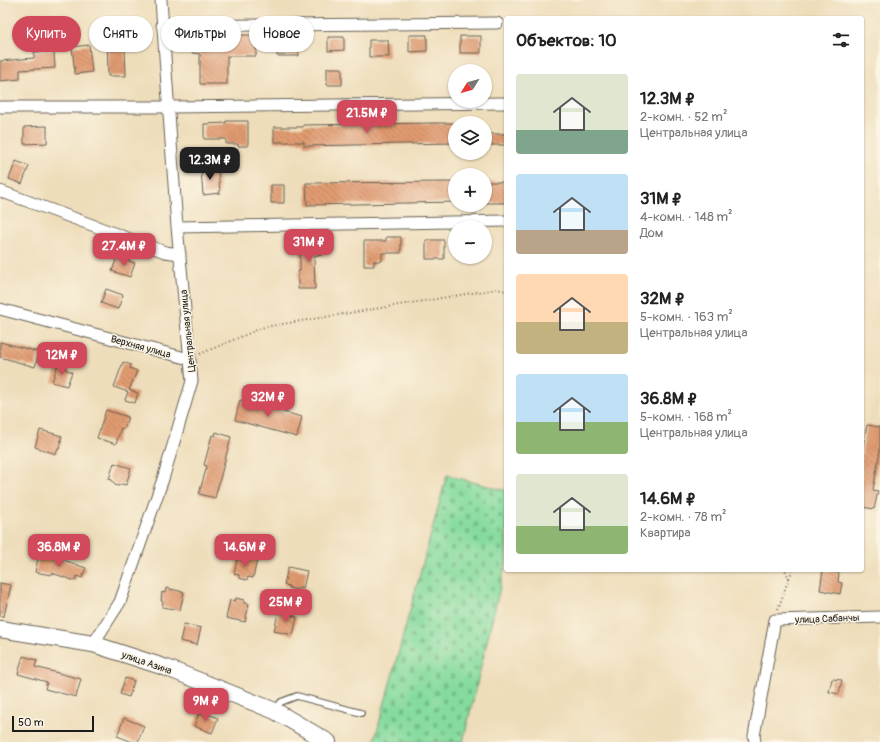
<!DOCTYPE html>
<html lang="ru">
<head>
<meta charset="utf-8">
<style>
	body { margin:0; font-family:Pangolin,sans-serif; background:#f2f2f2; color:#222; height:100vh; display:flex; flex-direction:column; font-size:15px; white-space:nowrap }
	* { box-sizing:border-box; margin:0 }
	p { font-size:13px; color:#767676 }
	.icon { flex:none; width:22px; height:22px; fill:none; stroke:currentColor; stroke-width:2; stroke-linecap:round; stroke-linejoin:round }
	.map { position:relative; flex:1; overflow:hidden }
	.panel { position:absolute; left:504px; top:16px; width:360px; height:556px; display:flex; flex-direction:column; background:#fff; border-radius:4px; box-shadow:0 1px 3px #0004 }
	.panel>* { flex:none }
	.guide { position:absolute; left:12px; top:16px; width:380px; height:36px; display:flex; gap:8px }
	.needle { width:26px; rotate:233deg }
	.fabs { position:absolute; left:448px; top:64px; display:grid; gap:8px }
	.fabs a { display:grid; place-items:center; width:44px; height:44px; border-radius:50%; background:#fff; box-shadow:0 1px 3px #0004; font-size:20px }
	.scale { position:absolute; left:12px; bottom:10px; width:82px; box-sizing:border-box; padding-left:4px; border:2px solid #1c1c1c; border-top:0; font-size:11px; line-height:14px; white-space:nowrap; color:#1c1c1c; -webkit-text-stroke:3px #fcf5e5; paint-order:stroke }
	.price { position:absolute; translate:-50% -34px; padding:0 9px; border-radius:8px; background:#d1495b; color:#fff; font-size:13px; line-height:26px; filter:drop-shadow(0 1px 2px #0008) }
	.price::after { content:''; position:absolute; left:50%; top:24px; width:12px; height:9px; margin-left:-6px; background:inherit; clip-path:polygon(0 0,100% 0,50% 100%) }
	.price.selected { background:#222; color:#fff }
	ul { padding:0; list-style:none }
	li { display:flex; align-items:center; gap:12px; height:100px; padding:0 12px }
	li span { display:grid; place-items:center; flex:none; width:112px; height:80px; border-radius:4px; color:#555 }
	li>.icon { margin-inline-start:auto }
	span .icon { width:48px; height:48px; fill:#fffc; stroke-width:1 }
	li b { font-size:17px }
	h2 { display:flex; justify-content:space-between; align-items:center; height:48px; padding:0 12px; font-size:17px }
	.chip { padding:0 14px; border-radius:18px; background:#fff; box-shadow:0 1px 3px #0004; font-size:14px; line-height:36px }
	.chip.selected { background:#d1495b; color:#fff }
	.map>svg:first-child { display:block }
</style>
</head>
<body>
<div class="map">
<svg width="880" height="742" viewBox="0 0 880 742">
	<defs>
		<pattern id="cemetery-stones" width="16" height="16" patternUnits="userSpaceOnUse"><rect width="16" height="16" fill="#85db9e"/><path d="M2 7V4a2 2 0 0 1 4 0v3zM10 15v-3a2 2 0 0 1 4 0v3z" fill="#72bb88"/></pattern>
		<pattern id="building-back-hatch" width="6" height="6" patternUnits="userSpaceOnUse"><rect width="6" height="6" fill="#e19b71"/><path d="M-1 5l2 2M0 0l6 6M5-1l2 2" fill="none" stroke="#b67e5c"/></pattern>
	</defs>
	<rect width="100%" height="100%" fill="#fcf5e5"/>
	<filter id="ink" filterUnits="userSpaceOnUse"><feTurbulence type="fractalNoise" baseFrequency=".025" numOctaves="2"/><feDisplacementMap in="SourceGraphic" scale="8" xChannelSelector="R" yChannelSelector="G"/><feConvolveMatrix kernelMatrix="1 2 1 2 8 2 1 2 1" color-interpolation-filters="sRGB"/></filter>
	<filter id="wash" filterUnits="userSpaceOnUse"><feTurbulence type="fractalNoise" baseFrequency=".012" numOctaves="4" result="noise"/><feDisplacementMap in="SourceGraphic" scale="16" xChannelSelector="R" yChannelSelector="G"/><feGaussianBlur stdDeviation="0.9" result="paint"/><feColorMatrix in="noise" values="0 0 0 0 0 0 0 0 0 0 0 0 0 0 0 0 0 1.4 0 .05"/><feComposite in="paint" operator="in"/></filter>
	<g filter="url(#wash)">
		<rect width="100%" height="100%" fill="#eeddba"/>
		<path fill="url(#cemetery-stones)" stroke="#507c5d" d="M 447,475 L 506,491 L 506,562 L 463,742 L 374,742 Z"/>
		<g id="blocks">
			<path fill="url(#building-back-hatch)" d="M 107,27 L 131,27 L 131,47 L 125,47 L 126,76 L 108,76 Z
				M 192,34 L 206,34 L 206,46 L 233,45 L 233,35 L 256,35 L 256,56 L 227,56 L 227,84 L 200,84 L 200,54 L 192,53 Z
				M 277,35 L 298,35 L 299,56 L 277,56 Z
				M 409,35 L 427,35 L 427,51 L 409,52 Z
				M 460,36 L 481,36 L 481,53 L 460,53 Z
				M 328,37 L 344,37 L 344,50 L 328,51 Z
				M 369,40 L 388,40 L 389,57 L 369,57 Z
				M 89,45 L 92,72 L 75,74 L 72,47 Z
				M 54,51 L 55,68 L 20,70 L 20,79 L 0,81 L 0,61 L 34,58 L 34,52 Z
				M 327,68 L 342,68 L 342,85 L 327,85 Z
				M 226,121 L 248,121 L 248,146 L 238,146 L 238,144 L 226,144 L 226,139 L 204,139 L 204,124 L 226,123 Z
				M 434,123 L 454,123 L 454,143 L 304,146 L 304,142 L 274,142 L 274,127 L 303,127 L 303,125 Z
				M 47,126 L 47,143 L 24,144 L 24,127 Z
				M 485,134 L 506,134 L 506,145 L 485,145 Z
				M 16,161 L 29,166 L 22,184 L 9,179 Z
				M 218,168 L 220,193 L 203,195 L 201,169 Z
				M 455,182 L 455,202 L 307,205 L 306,183 Z
				M 485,182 L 506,182 L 506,203 L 485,203 Z
				M 271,185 L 284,185 L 284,203 L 271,203 Z
				M 386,237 L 401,237 L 401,253 L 382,253 L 382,261 L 374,261 L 374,266 L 364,266 L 364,241 L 386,241 Z
				M 300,240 L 323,240 L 323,255 L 314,256 L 315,289 L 298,289 L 298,271 L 300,271 Z
				M 426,240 L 444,240 L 444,259 L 426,259 Z
				M 117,257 L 135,263 L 130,277 L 112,271 Z
				M 106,289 L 123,295 L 118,309 L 101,303 Z
				M 0,342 L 39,352 L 35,367 L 0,357 Z
				M 123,362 L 131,365 L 130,368 L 137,371 L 129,390 L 138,393 L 135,403 L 125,400 L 128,392 L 114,387 Z
				M 58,364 L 66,366 L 65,369 L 72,372 L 67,386 L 52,382 Z
				M 240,400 L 302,417 L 297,437 L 235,420 Z
				M 106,410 L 128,417 L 124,429 L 121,428 L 116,444 L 97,438 Z
				M 867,425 L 880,427 L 880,451 L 873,490 L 878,491 L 874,509 L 862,507 L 862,450 Z
				M 40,430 L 62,436 L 60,441 L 62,441 L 59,449 L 58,449 L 56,454 L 35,447 Z
				M 216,432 L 231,437 L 215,498 L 199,494 L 206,469 L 207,466 L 204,465 L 212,435 L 215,436 Z
				M 114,463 L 131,468 L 126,485 L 122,484 L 118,486 L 115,485 L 112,480 L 109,479 Z
				M 39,554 L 58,558 L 86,568 L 82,578 L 77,576 L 75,581 L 52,573 L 51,575 L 35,572 Z
				M 238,556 L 257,560 L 253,578 L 248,577 L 247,580 L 239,578 L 239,575 L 234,574 Z
				M 288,567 L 307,571 L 303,589 L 298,588 L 297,590 L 289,588 L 289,586 L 284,585 Z
				M 823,570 L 839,573 L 838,582 L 842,583 L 840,594 L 820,590 Z
				M 0,583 L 11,585 L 4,616 L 0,616 Z
				M 166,588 L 184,592 L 180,610 L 162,607 L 163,602 L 161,601 L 162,592 L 165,593 Z
				M 236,598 L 244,600 L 244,603 L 249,604 L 245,622 L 226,618 L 230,600 L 235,601 Z
				M 284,611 L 293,613 L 292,616 L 297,617 L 293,635 L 274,631 L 278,613 L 284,614 Z
				M 184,624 L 201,628 L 197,645 L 180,641 Z
				M 23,656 L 37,660 L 35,667 L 81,679 L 76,697 L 45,689 L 47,682 L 18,674 Z
				M 125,678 L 134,681 L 129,697 L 120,694 Z
				M 832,679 L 842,680 L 839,694 L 829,692 Z
				M 200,711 L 218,718 L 212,733 L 194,726 Z
				M 124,718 L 144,726 L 138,742 L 133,742 L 117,736 Z"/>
		</g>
	</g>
	<g filter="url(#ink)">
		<use href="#blocks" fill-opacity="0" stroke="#666053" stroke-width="1"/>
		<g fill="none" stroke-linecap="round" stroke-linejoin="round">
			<g stroke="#666053" stroke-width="8">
				<path id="lane" d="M 276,709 L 281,702 L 297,696 L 361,713"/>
			</g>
			<g stroke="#666053" stroke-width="13">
				<path id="street" d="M 162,26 L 497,23
					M 0,107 L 169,107 L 504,103
					M 0,191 L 165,252 L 180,254
					M 177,227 L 506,221
					M 0,309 L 189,359
					M 93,644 L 120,602 L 163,479 L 192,381 L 177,227 L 161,0
					M 755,742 L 754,736 L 775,620 L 880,617"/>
			</g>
			<g stroke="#666053" stroke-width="18">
				<path id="secondary" d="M 0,629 L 93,644 L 167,668 L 275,711 L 328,742"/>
			</g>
			<path stroke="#666053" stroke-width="2" stroke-dasharray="1 3" stroke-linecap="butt" d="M 200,354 L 264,327 L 497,289 L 506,291
				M 789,578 L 793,570
				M 778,609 L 789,578 L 785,570"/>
			<use href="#lane" stroke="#fff" stroke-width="5.5"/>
			<use href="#street" stroke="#fff" stroke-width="11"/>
			<use href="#secondary" stroke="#fff" stroke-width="16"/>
		</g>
	</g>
	<g text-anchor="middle" stroke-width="3" stroke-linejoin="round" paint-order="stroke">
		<g font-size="10" fill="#1c1c1c" stroke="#fcf5e5">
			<text transform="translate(187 331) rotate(-96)" y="4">Центральная улица</text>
			<text transform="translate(141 346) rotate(15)" y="4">Верхняя улица</text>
			<text transform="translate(827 618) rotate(-2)" y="4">улица Сабанчы</text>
			<text transform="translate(147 662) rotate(19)" y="4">улица Азина</text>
		</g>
	</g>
</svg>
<div class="fabs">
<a><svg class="needle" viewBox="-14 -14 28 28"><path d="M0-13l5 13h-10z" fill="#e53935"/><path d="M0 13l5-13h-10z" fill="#767676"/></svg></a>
<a><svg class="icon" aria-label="layers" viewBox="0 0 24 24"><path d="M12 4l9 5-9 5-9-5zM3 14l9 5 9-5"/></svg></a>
<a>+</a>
<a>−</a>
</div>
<div class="scale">50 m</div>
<b class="price" style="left:367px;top:134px">21.5M ₽</b>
<b class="price selected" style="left:210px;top:181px">12.3M ₽</b>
<b class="price" style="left:309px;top:263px">31M ₽</b>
<b class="price" style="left:124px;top:267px">27.4M ₽</b>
<b class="price" style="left:62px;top:376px">12M ₽</b>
<b class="price" style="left:268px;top:418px">32M ₽</b>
<b class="price" style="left:59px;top:568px">36.8M ₽</b>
<b class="price" style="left:245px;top:568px">14.6M ₽</b>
<b class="price" style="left:286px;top:623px">25M ₽</b>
<b class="price" style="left:206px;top:722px">9M ₽</b>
<div class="guide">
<a class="chip selected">Купить</a>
<a class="chip">Снять</a>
<a class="chip">Фильтры</a>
<a class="chip">Новое</a>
</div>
<section class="panel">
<h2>Объектов: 10<svg class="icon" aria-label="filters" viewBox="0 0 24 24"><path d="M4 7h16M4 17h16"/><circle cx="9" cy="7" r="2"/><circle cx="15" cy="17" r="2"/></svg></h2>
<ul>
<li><span style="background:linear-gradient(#dfe7d0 70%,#7fa58c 0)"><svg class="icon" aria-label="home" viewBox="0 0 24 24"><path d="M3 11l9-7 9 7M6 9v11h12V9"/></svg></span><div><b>12.3M ₽</b><p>2-комн. · 52 m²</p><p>Центральная улица</p></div></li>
<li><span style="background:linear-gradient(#bfe0f5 70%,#b9a48a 0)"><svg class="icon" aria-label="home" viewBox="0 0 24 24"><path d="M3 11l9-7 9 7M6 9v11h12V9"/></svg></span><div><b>31M ₽</b><p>4-комн. · 148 m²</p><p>Дом</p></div></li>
<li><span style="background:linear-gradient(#ffd9b3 60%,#c2b280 0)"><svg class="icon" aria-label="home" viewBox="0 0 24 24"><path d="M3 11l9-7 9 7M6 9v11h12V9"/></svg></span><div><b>32M ₽</b><p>5-комн. · 163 m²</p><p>Центральная улица</p></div></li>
<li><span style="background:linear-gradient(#bfe0f5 60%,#8fb573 0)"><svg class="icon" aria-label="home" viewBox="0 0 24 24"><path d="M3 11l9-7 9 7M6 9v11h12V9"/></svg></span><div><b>36.8M ₽</b><p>5-комн. · 168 m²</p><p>Центральная улица</p></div></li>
<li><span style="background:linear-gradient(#dfe7d0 65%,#8fb573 0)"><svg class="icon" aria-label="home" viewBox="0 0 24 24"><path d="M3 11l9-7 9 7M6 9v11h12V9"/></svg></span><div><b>14.6M ₽</b><p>2-комн. · 78 m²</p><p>Квартира</p></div></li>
</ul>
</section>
</div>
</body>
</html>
